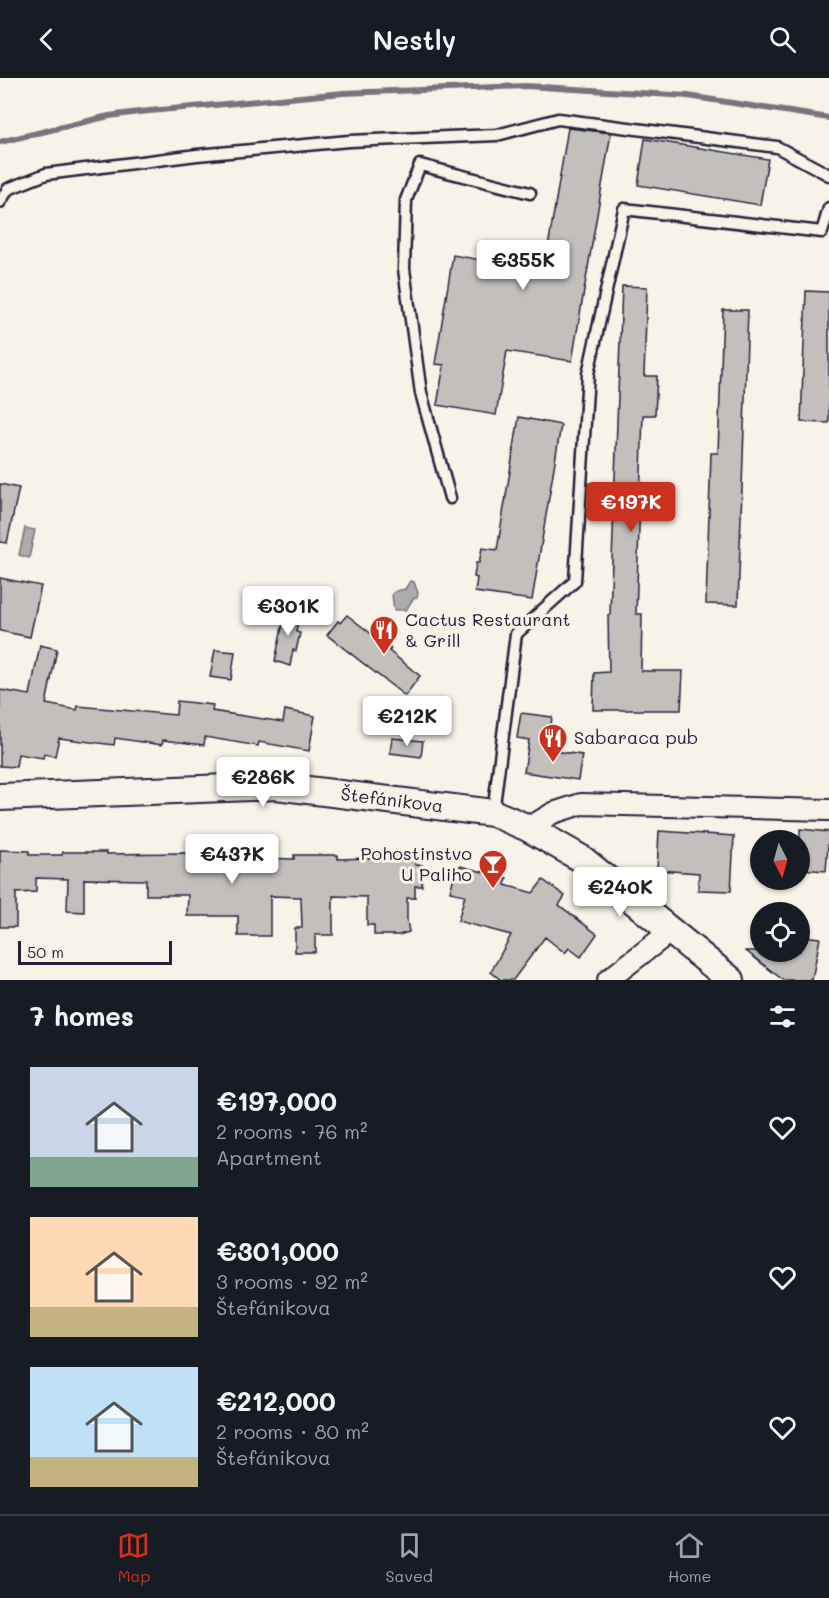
<!DOCTYPE html>
<html lang="en">
<head>
<meta charset="utf-8">
<style>
	body { margin:0; font-family:Mali,sans-serif; background:#20242c; color:#f1f3f6; height:100vh; display:flex; flex-direction:column; font-size:22px; white-space:nowrap }
	* { box-sizing:border-box; margin:0 }
	p { font-size:20px; color:#9ea1a6 }
	.icon { flex:none; width:33px; height:33px; fill:none; stroke:currentColor; stroke-width:2; stroke-linecap:round; stroke-linejoin:round }
	.map { position:relative; height:902px; overflow:hidden }
	.details { display:flex; flex-direction:column; background:#171b24; flex:1 }
	.details>* { flex:none }
	.needle { width:39px; rotate:174deg }
	.buttons { position:absolute; left:750px; top:752px; display:grid; gap:12px }
	.buttons a { display:grid; place-items:center; width:60px; height:60px; border-radius:50%; background:#171b24; box-shadow:0 2px 4px #0004; font-size:30px }
	.scale { position:absolute; left:18px; bottom:15px; width:154px; box-sizing:border-box; padding-left:6px; border:3px solid #22223b; border-top:0; font-size:16px; line-height:21px; white-space:nowrap; color:#22223b; -webkit-text-stroke:4px #f7f3e8; paint-order:stroke }
	.price { position:absolute; translate:-50% -51px; padding:0 14px; border-radius:6px; background:#fff; color:#222; font-size:20px; line-height:39px; filter:drop-shadow(0 2px 3px #0008) }
	.price::after { content:''; position:absolute; left:50%; top:36px; width:18px; height:14px; margin-left:-9px; background:inherit; clip-path:polygon(0 0,100% 0,50% 100%) }
	.price.active { background:#c8321e; color:#fff }
	ul { padding:0; list-style:none }
	li { display:flex; align-items:center; gap:18px; height:150px; padding:0 30px }
	li span { display:grid; place-items:center; flex:none; width:168px; height:120px; border-radius:0px; color:#555 }
	li>.icon { margin-inline-start:auto }
	span .icon { width:72px; height:72px; fill:#fffc; stroke-width:1 }
	li b { font-size:26px }
	h2 { display:flex; justify-content:space-between; align-items:center; height:72px; padding:0 30px; font-size:26px }
	header { display:flex; justify-content:space-between; align-items:center; height:78px; padding:0 30px; background:#171b24; font-size:27px; font-weight:600 }
	.tab-bar { display:flex; justify-content:space-around; align-items:center; height:84px; border-top:2px solid #363941; background:#171b24; font-size:16px; color:#9ea1a6 }
	.tab-bar a { display:grid; justify-items:center; gap:3px }
	.tab-bar .active { color:#c8321e }
	.map>svg:first-child { display:block }
</style>
</head>
<body>
<header><svg class="icon" aria-label="back" viewBox="0 0 24 24"><path d="M15 5l-7 7 7 7"/></svg>Nestly<svg class="icon" aria-label="search" viewBox="0 0 24 24"><circle cx="10" cy="10" r="6"/><path d="M15 15l6 6"/></svg></header>
<div class="map">
<svg width="829" height="902" viewBox="0 0 829 902">
	<rect width="100%" height="100%" fill="#f7f3e8"/>
	<filter id="ink" filterUnits="userSpaceOnUse"><feTurbulence type="fractalNoise" baseFrequency=".0167" numOctaves="2"/><feDisplacementMap in="SourceGraphic" scale="12" xChannelSelector="R" yChannelSelector="G"/><feConvolveMatrix kernelMatrix="1 2 1 2 8 2 1 2 1" color-interpolation-filters="sRGB"/></filter>
	<g filter="url(#ink)">
		<path fill="#aeabad" stroke="#76747f" stroke-width="1.5" d="M 25,450 L 35,452 L 29,480 L 19,477 Z
			M 410,503 L 414,504 L 418,515 L 417,520 L 413,521 L 406,532 L 394,532 L 392,516 L 396,513 L 405,511 Z"/>
		<g fill="none" stroke-linecap="round" stroke-linejoin="round">
			<path stroke="#76747f" stroke-width="6" d="M 0,64 L 109,38 L 139,34 L 343,15 L 526,8 L 688,18 L 829,40"/>
		</g>
		<path fill="#c2bfbd" stroke="#22223b" stroke-width="1.5" d="M 568,50 L 611,55 L 572,283 L 507,273 L 496,337 L 437,327 L 444,287 L 435,286 L 453,177 L 544,193 Z
			M 645,61 L 768,81 L 760,127 L 638,107 Z
			M 622,208 L 647,209 L 644,298 L 657,298 L 655,337 L 643,337 L 636,536 L 642,536 L 641,593 L 683,593 L 681,632 L 593,632 L 594,595 L 609,594 L 608,537 L 610,537 Z
			M 806,213 L 829,214 L 829,345 L 801,344 Z
			M 723,232 L 748,232 L 738,527 L 706,526 L 711,375 L 718,375 Z
			M 519,339 L 561,347 L 532,522 L 475,514 L 477,500 L 474,499 L 476,485 L 479,485 L 482,470 L 497,472 Z
			M 0,406 L 19,410 L 7,465 L 0,464 Z
			M 0,500 L 41,508 L 30,559 L 0,553 Z
			M 286,530 L 300,533 L 296,554 L 300,555 L 296,573 L 293,572 L 290,588 L 275,583 Z
			M 347,537 L 391,571 L 389,573 L 420,598 L 405,618 L 327,557 L 338,543 L 340,545 Z
			M 40,567 L 57,571 L 46,626 L 77,632 L 78,628 L 176,637 L 177,623 L 213,627 L 212,633 L 283,644 L 285,632 L 315,638 L 309,673 L 259,664 L 258,668 L 205,659 L 204,667 L 163,662 L 162,667 L 115,660 L 114,667 L 59,660 L 55,678 L 44,676 L 43,680 L 18,676 L 16,689 L 0,688 L 0,612 L 30,617 Z
			M 215,572 L 235,574 L 231,602 L 210,599 Z
			M 521,635 L 552,639 L 548,672 L 582,677 L 578,702 L 524,694 L 529,662 L 517,660 Z
			M 392,660 L 423,663 L 421,679 L 390,675 Z
			M 800,751 L 829,754 L 826,793 L 800,791 Z
			M 659,753 L 734,758 L 731,813 L 698,812 L 699,795 L 657,792 Z
			M 0,772 L 29,773 L 29,777 L 62,777 L 63,774 L 107,774 L 107,776 L 184,775 L 261,776 L 261,780 L 294,781 L 294,777 L 338,777 L 338,781 L 371,780 L 371,778 L 415,778 L 415,787 L 422,787 L 422,808 L 415,808 L 415,820 L 407,820 L 407,842 L 409,854 L 399,857 L 374,857 L 374,847 L 367,847 L 367,819 L 333,818 L 333,857 L 315,857 L 315,874 L 295,874 L 295,850 L 302,850 L 301,819 L 270,818 L 270,858 L 238,858 L 238,838 L 187,838 L 188,817 L 146,817 L 146,802 L 84,801 L 84,834 L 67,833 L 68,801 L 36,800 L 36,814 L 16,815 L 16,849 L 0,849 Z
			M 460,788 L 507,800 L 505,807 L 533,815 L 543,802 L 565,818 L 559,827 L 597,856 L 581,879 L 569,870 L 565,875 L 545,859 L 513,902 L 501,902 L 491,894 L 511,857 L 458,843 L 465,817 L 450,814 L 455,794 L 458,795 Z
			M 800,858 L 820,860 L 812,902 L 783,902 L 746,873 L 800,873 Z"/>
		<g fill="none" stroke-linecap="round" stroke-linejoin="round">
			<g stroke="#22223b" stroke-width="15">
				<path id="service" d="M 0,124 L 8,111 L 46,96 L 197,77 L 349,63 L 497,57 L 558,41 L 777,69 L 829,97
					M 450,420 L 421,315 L 404,191 L 406,122 L 420,87 L 530,115
					M 493,735 L 516,556 L 575,503 L 588,296 L 624,131 L 822,154 L 829,130"/>
			</g>
			<g stroke="#22223b" stroke-width="24">
				<path id="minor" d="M 528,750 L 553,735 L 581,726 L 829,732
					M 608,902 L 671,853"/>
			</g>
			<g stroke="#22223b" stroke-width="30">
				<g id="tertiary">
					<path id="s1" d="M 0,719 L 276,708 L 493,735 L 528,750 L 582,781 L 731,902"/>
				</g>
			</g>
			<use href="#service" stroke="#f7f3e8" stroke-width="10"/>
			<use href="#minor" stroke="#f7f3e8" stroke-width="20"/>
			<use href="#tertiary" stroke="#f7f3e8" stroke-width="26"/>
		</g>
	</g>
	<defs>
		<g id="restaurant-pin" transform="scale(1.5)"><path d="M0 17L-7.5 6A9.5 9.5 0 1 1 7.5 6Z" fill="#c8321e" stroke="#f7f3e8"/><path d="M-5-6h1v4h1v-4h1v4h1v-4h1v5L-1.5 .5V6h-2V.5L-5-1ZM5-6V6H3V1.5H1.5Q1.5-4 5-6Z" fill="#fff"/></g>
		<g id="bar-pin" transform="scale(1.5)"><path d="M0 17L-7.5 6A9.5 9.5 0 1 1 7.5 6Z" fill="#c8321e" stroke="#f7f3e8"/><path d="M-6-5H6L.8 .8V4.5H3.5V6h-7V4.5H-.8V.8Z" fill="#fff"/></g>
	</defs>
	<g fill-rule="evenodd">
		<use href="#restaurant-pin" x="384" y="552"/>
		<use href="#restaurant-pin" x="553" y="660"/>
		<use href="#bar-pin" x="493" y="786"/>
	</g>
	<g text-anchor="middle" stroke-width="6" stroke-linejoin="round" paint-order="stroke">
		<g font-size="18" fill="#22223b" stroke="#f7f3e8" text-anchor="start">
			<text x="405" y="548">Cactus Restaurant<tspan x="405" dy="21">&amp; Grill</tspan></text>
			<text x="574" y="666">Sabaraca pub</text>
			<text x="472" y="782" text-anchor="end">Pohostinstvo<tspan x="472" dy="21">U Paliho</tspan></text>
		</g>
		<g font-size="18" fill="#22223b" stroke="#f7f3e8">
			<text dy="6" stroke="none"><textPath href="#s1" startOffset="393">Štefánikova</textPath></text>
		</g>
	</g>
</svg>
<div class="buttons">
<a><svg class="needle" viewBox="-14 -14 28 28"><path d="M0-13l5 13h-10z" fill="#e53935"/><path d="M0 13l5-13h-10z" fill="#9ea1a6"/></svg></a>
<a><svg class="icon" aria-label="locate" viewBox="0 0 24 24"><circle cx="12" cy="12" r="6"/><path d="M12 2v4M12 18v4M2 12h4M18 12h4"/></svg></a>
</div>
<div class="scale">50 m</div>
<b class="price" style="left:523px;top:213px">€355K</b>
<b class="price active" style="left:631px;top:455px">€197K</b>
<b class="price" style="left:288px;top:559px">€301K</b>
<b class="price" style="left:407px;top:669px">€212K</b>
<b class="price" style="left:263px;top:730px">€286K</b>
<b class="price" style="left:232px;top:807px">€437K</b>
<b class="price" style="left:620px;top:840px">€240K</b>
</div>
<section class="details">
<h2>7 homes<svg class="icon" aria-label="filters" viewBox="0 0 24 24"><path d="M4 7h16M4 17h16"/><circle cx="9" cy="7" r="2"/><circle cx="15" cy="17" r="2"/></svg></h2>
<ul>
<li><span style="background:linear-gradient(#c9d6e8 75%,#7fa58c 0)"><svg class="icon" aria-label="home" viewBox="0 0 24 24"><path d="M3 11l9-7 9 7M6 9v11h12V9"/></svg></span><div><b>€197,000</b><p>2 rooms · 76 m²</p><p>Apartment</p></div><svg class="icon" aria-label="heart" viewBox="0 0 24 24"><path d="M12 20l-8-8c-3-5 5-10 8-4 3-6 11-1 8 4z"/></svg></li>
<li><span style="background:linear-gradient(#ffd9b3 75%,#c2b280 0)"><svg class="icon" aria-label="home" viewBox="0 0 24 24"><path d="M3 11l9-7 9 7M6 9v11h12V9"/></svg></span><div><b>€301,000</b><p>3 rooms · 92 m²</p><p>Štefánikova</p></div><svg class="icon" aria-label="heart" viewBox="0 0 24 24"><path d="M12 20l-8-8c-3-5 5-10 8-4 3-6 11-1 8 4z"/></svg></li>
<li><span style="background:linear-gradient(#bfe0f5 75%,#c2b280 0)"><svg class="icon" aria-label="home" viewBox="0 0 24 24"><path d="M3 11l9-7 9 7M6 9v11h12V9"/></svg></span><div><b>€212,000</b><p>2 rooms · 80 m²</p><p>Štefánikova</p></div><svg class="icon" aria-label="heart" viewBox="0 0 24 24"><path d="M12 20l-8-8c-3-5 5-10 8-4 3-6 11-1 8 4z"/></svg></li>
</ul>
</section>
<nav class="tab-bar">
<a class="active"><svg class="icon" aria-label="map" viewBox="0 0 24 24"><path d="M3 6l6-2 6 2 6-2v14l-6 2-6-2-6 2zM9 4v14M15 6v14"/></svg>Map</a>
<a><svg class="icon" aria-label="saved" viewBox="0 0 24 24"><path d="M7 4h10v16l-5-4-5 4z"/></svg>Saved</a>
<a><svg class="icon" aria-label="home" viewBox="0 0 24 24"><path d="M3 11l9-7 9 7M6 9v11h12V9"/></svg>Home</a>
</nav>
</body>
</html>
